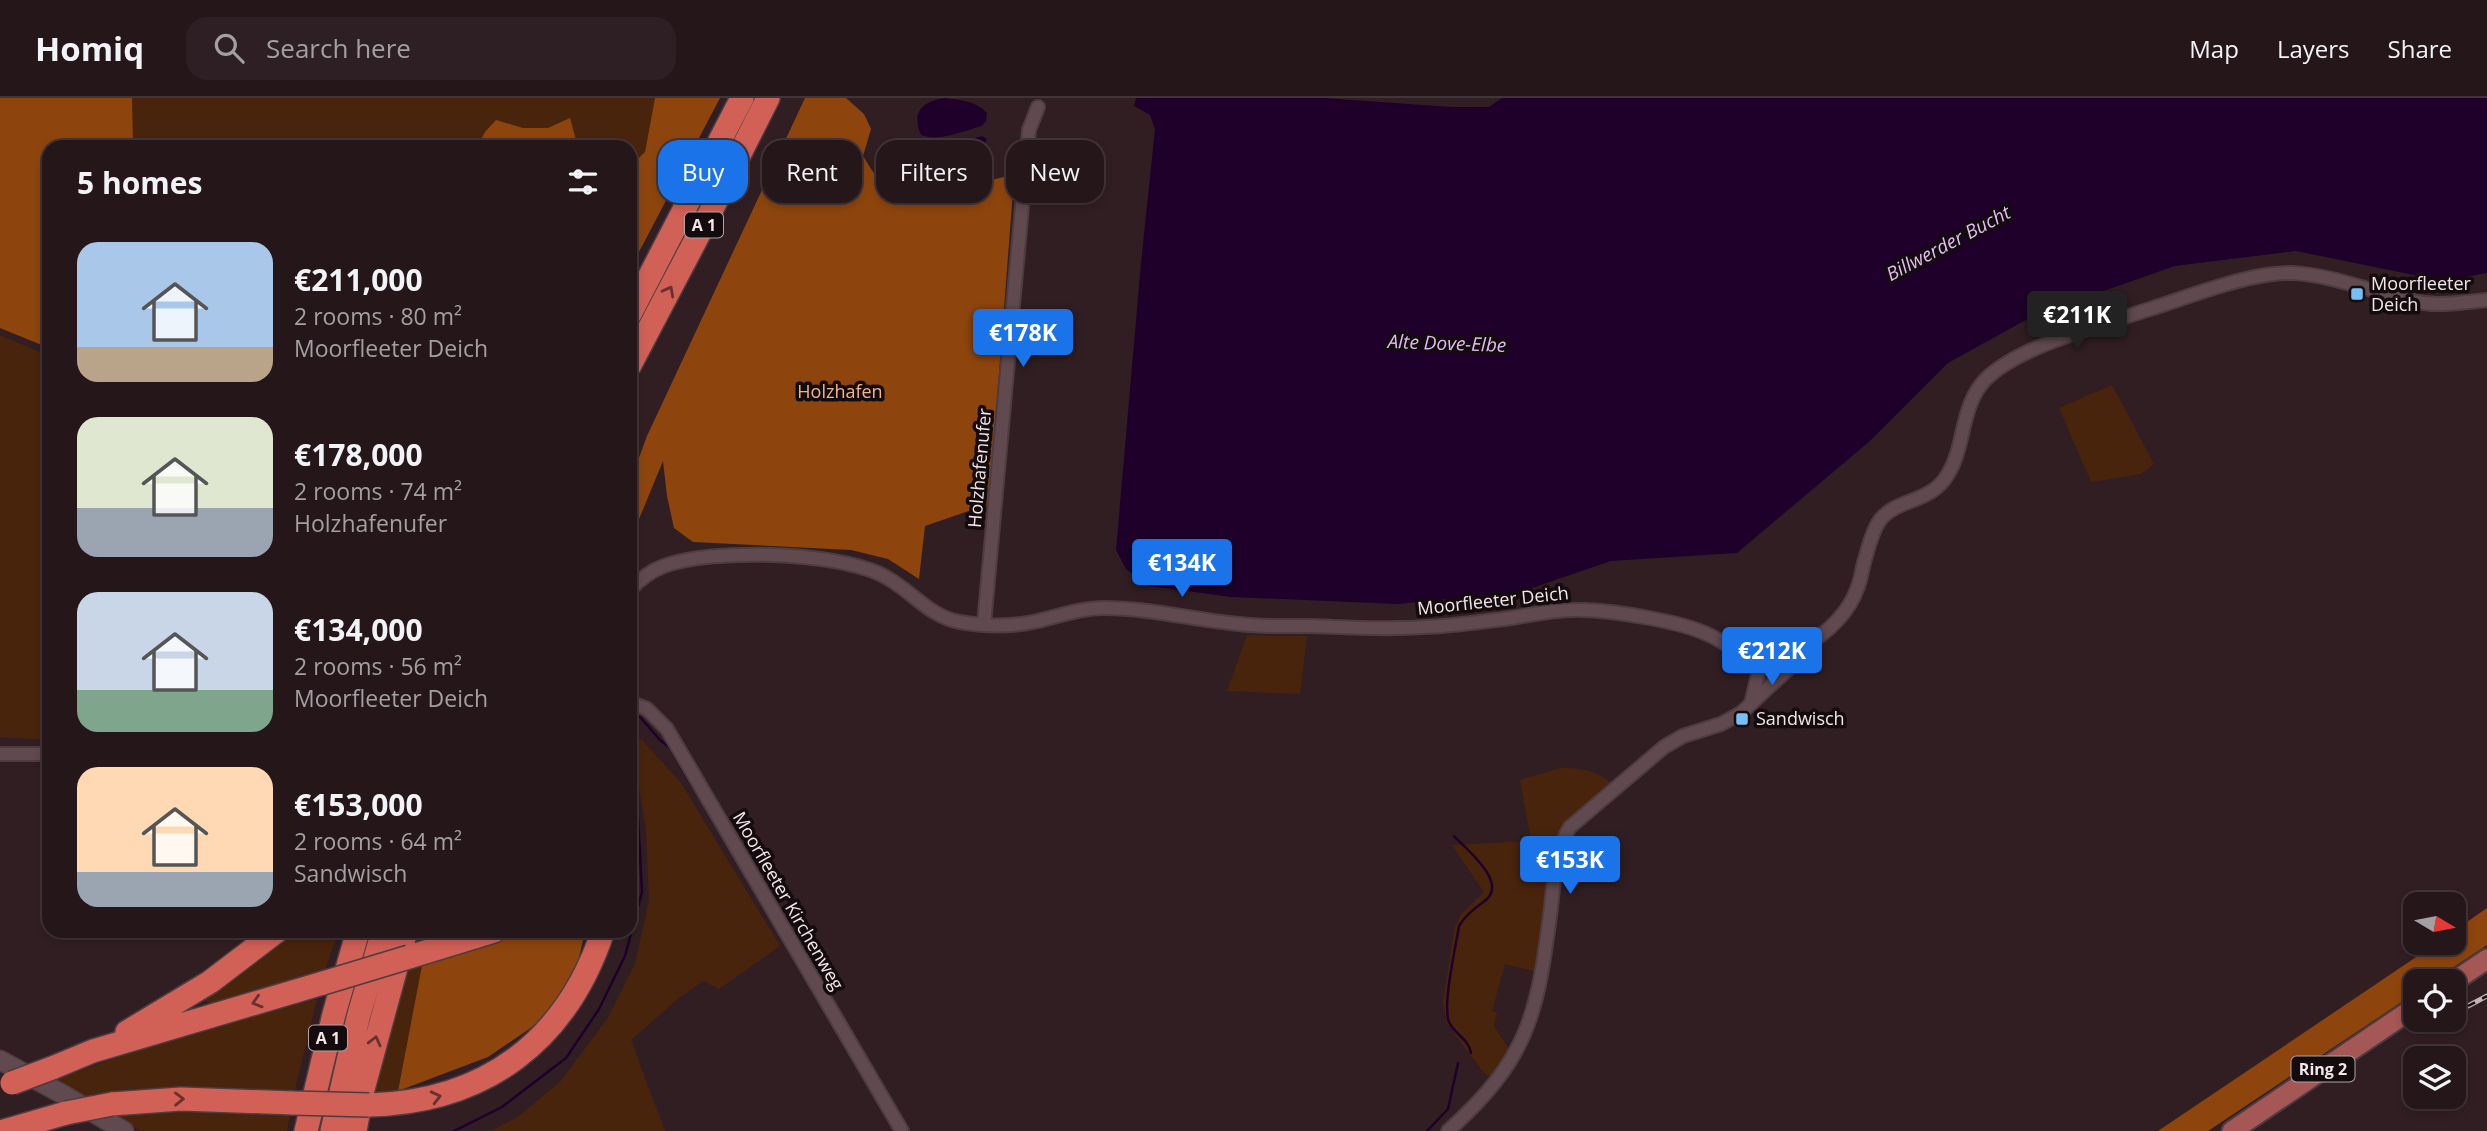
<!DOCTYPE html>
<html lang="en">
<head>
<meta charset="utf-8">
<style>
	body { margin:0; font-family:"Open Sans",sans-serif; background:#2d1f23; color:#f1f3f6; height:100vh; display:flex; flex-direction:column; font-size:26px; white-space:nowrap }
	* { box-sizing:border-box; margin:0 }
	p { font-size:23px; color:#a39fa2 }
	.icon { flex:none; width:38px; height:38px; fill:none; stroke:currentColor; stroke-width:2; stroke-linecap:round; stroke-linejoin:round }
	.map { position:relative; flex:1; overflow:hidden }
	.sheet { position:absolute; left:42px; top:42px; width:595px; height:798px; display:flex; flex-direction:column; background:#25161a; border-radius:21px; box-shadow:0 4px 10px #0003,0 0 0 2px #423539 }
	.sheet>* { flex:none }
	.guide { position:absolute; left:658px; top:42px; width:665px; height:63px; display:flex; gap:14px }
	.needle { width:46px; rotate:100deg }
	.fabs { position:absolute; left:2403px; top:794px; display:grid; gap:14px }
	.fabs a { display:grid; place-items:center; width:63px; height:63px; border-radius:14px; background:#25161a; box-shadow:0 4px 10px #0003,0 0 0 2px #423539; font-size:35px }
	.price { position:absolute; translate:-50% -60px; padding:0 16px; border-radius:7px; background:#1a73e8; color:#fff; font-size:23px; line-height:46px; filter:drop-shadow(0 2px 4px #0008) }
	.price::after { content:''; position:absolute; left:50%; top:42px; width:21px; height:16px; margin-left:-10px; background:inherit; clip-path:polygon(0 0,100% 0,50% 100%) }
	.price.active { background:#222; color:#fff }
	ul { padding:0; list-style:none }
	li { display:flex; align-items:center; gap:21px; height:175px; padding:0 35px }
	li span { display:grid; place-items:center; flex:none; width:196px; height:140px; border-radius:21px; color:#555 }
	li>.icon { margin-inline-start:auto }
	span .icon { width:84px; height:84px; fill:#fffc; stroke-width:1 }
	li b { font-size:30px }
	h2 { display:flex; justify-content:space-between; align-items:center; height:84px; padding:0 35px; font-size:30px }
	.pill { padding:0 24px; border-radius:21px; background:#25161a; box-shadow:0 4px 10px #0003,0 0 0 2px #423539; font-size:24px; line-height:63px }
	.pill.active { background:#1a73e8; color:#fff }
	header { display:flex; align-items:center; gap:42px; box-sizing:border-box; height:98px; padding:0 35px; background:#25161a; border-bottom:2px solid #423539 }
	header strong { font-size:33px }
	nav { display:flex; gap:38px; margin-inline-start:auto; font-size:24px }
	.search { width:490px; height:63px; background:#2d1f23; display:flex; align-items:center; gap:18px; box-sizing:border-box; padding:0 24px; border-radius:21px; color:#a39fa2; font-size:26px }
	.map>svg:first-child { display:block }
</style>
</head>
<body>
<header>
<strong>Homiq</strong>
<div class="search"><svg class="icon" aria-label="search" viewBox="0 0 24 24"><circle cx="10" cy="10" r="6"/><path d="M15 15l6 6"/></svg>Search here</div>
<nav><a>Map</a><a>Layers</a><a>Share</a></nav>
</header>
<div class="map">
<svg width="2487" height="1033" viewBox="0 0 2487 1033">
	<rect width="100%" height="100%" fill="#311e23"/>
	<path fill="#49240c" d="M 0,0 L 655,0 L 645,54 L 630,68 L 630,49 L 49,49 L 49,250 L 0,230 Z
		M 0,237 L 49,258 L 49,642 L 0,639 Z
		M 2112,287 L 2154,366 L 2141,376 L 2091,384 L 2059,310 Z
		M 1247,537 L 1307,538 L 1300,596 L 1227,593 Z
		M 631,640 L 642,642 L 681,685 L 780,848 L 719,891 L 703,883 L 679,900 L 631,942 L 665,1033 L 491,1033 L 519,1018 L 560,984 L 608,920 L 635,866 L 649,803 L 646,732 Z
		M 1561,670 C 1581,670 1596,672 1612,686 L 1576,716 L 1557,738 L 1537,874 L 1505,866 L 1492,913 L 1497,915 L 1494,928 L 1511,954 L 1497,975 L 1490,978 L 1484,975 L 1447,925 L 1443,904 L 1455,828 L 1462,815 L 1484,794 L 1452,747 L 1531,743 L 1520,682 Z
		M 292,833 L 339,833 L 324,874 L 214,908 L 201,900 Z
		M 423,862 L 398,993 L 369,997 L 397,881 Z
		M 317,901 L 294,995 L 121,994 L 87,999 L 58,981 L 153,946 Z
		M 208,1012 L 290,1017 L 287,1033 L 140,1033 L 118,1018 Z"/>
	<path fill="#8e450d" d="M 0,0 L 132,0 L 133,49 L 49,49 L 49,250 L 0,230 Z
		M 655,0 L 720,0 L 630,171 L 630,68 L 645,54 Z
		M 805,0 L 846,0 L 864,16 L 871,31 L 863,58 L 880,85 L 918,99 L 1004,79 L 1014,80 L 989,406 L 925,428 L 919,481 L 888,461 L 851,452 L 693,444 L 674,430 L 667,398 L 663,363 L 630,443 L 630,384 L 647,338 Z
		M 570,20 L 578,49 L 477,49 L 485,34 L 496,22 L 523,30 L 548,30 Z
		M 2487,810 L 2487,847 L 2431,884 L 2415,884 L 2415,895 L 2208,1033 L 2158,1033 L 2437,845 L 2454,845 L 2454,833 Z
		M 515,833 L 585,833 L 575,878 L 538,925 L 488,959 L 398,993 L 423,862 L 495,845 Z"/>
	<path fill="#1f002b" d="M 944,0 C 961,2 976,3 987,15 L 986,23 L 982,28 C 963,33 940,44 921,37 C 911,14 922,4 944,0 Z
		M 1136,0 L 1324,0 L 1452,9 L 1489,9 L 1502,0 L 2487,0 L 2487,175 L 2443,183 L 2296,153 L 2175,168 L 2035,217 L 1948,265 L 1870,343 L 1737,455 L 1611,463 L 1520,494 L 1397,506 L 1232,499 L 1149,488 L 1126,471 L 1116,452 L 1141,165 L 1155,31 L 1150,17 L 1134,8 Z
		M 982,38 L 987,41 L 976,63 C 955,72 931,82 909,74 C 902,63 904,51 912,41 L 933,49 L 954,47 Z"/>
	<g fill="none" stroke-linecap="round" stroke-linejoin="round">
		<path stroke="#1f002b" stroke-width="2.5" d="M 630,619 L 640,619 L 660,642 L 670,650 L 691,686
			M 1454,738 C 1467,752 1506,783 1487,801 C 1476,810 1466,816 1459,828 C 1456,848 1442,907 1449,924 C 1454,936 1469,941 1471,955
			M 454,1033 L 502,1009 L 566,960 L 599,911 L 625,858 L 642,794 L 637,701 L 630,655
			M 1427,1033 L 1448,1011 L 1458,965"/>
		<g stroke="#4d3c41" stroke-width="16">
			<path id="street" d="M 630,492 C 640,481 650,473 664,468 C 713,450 832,454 880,476 C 909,489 928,519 960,524 C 983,528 1009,529 1033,524 C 1057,519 1079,510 1104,510 C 1150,510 1194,522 1239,526 C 1263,529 1288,528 1312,528 C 1340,529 1368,531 1396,530 C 1435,530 1473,525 1511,520 C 1535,516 1559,511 1584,512 C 1615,513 1679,523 1707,536 C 1726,544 1742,560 1762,564 C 1777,567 1789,559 1801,551 C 1824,537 1848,517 1857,491 C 1861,482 1862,471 1865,461 C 1869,448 1872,433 1880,422 C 1897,400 1932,405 1948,376 C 1966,347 1960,306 1987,280 C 2021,247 2105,226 2150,211 C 2191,198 2250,174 2292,175 C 2337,177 2380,198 2424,205 C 2445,208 2466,204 2487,202
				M 984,526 L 1029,32 L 1038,9
				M 630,604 L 647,611 L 667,631 L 902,1033
				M 1751,606 L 1761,564
				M 0,656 L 49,656
				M 1448,1033 C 1527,962 1537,919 1550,817 C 1554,787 1554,755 1570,729 L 1664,649 L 1683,638 L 1721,626 L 1741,615 L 1800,560 L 1805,552"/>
		</g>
		<g stroke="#4d3c41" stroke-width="21">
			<path id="secondary" d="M 0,962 L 64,997 L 124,1033"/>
		</g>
		<g stroke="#4d3c41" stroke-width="23">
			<path id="primary" d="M 2453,884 L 2487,861
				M 2232,1033 L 2415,909"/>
		</g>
		<g stroke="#4d3c41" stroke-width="26">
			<path id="highway" d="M 630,216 L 742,0
				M 630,267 L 712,111 L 768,0
				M 409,859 L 494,833
				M 127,934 L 210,884 L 277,833
				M 52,970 L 93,953 L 323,885
				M 112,1006 L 181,1001 L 293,1005
				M 369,1007 C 485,1004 566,944 603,833
				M 4,1033 L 66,1015
				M 306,1033 L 334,916 L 358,833
				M 332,1033 L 358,920 L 383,833
				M 355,1033 L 362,995 L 406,833"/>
		</g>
		<use href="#street" stroke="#614a4f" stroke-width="12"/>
		<use href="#secondary" stroke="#614a4f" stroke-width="18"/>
		<use href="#primary" stroke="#a45754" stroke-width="19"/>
		<use href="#highway" stroke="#d16057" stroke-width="23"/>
		<g stroke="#c2b3b6" stroke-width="5">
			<path id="rail" d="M 2468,908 L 2487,898"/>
		</g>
		<use href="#rail" stroke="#130b0d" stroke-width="2.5" stroke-dasharray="8" stroke-linecap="butt"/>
		<g stroke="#4d3c41" stroke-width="26" stroke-linecap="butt">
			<path id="highway-bridge" d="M 323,885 L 409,859
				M 12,985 L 52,970
				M 293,1005 L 369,1007
				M 66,1015 L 112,1006"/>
		</g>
		<use href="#highway-bridge" stroke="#d16057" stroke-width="23"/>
	</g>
	<defs><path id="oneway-chevron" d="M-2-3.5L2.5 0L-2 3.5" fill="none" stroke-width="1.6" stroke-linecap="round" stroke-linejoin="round" transform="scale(1.75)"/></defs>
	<g stroke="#68312e">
		<use href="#oneway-chevron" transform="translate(669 193) rotate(-62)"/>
		<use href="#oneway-chevron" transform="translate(257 904) rotate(163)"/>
		<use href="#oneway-chevron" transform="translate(375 943) rotate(-76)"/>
		<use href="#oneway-chevron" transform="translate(436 999) rotate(-14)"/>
		<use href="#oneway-chevron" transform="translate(179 1001) rotate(-1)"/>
	</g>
	<g fill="#78bff7" stroke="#130b0d" stroke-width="2.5">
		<rect x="2350" y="189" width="14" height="14" rx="3.5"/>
		<rect x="1735" y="614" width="14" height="14" rx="3.5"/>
	</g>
	<g text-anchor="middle" stroke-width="7" stroke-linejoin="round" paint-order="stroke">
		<g fill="#130b0d" stroke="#b0a4a6" stroke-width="2">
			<rect x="685" y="114.5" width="38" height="25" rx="5"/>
			<rect x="309" y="927.5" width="38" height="25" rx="5"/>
			<rect x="2291.5" y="958.5" width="63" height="25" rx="5"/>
		</g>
		<g font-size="16" font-weight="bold" fill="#f3e5e8">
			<text x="704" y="133">A 1</text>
			<text x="328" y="946">A 1</text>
			<text x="2323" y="977">Ring 2</text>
		</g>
		<g font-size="18" fill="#f3e5e8" stroke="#130b0d" text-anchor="start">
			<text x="2371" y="192">Moorfleeter<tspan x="2371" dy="21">Deich</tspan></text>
			<text x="1756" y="627">Sandwisch</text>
		</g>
		<g font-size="18" fill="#f2b38f" stroke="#130b0d">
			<text x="840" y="300">Holzhafen</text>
		</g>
		<g font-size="18" fill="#f3e5e8" stroke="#130b0d">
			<text transform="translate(980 370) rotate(-85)" y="6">Holzhafenufer</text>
			<text transform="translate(1493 503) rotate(-6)" y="6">Moorfleeter Deich</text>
			<text transform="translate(788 803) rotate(60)" y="6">Moorfleeter Kirchenweg</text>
		</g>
		<g font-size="19" font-style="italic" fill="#e2bbf4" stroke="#130b0d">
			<text transform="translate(1948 145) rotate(-28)" y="7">Billwerder Bucht</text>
			<text transform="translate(1447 245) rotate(2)" y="7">Alte Dove-Elbe</text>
		</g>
	</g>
</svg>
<div class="fabs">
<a><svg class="needle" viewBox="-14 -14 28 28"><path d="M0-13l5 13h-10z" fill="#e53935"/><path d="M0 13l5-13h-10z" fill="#a39fa2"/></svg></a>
<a><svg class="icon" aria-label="locate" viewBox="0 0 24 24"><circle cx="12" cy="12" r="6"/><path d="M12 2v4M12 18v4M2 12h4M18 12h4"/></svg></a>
<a><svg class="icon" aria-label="layers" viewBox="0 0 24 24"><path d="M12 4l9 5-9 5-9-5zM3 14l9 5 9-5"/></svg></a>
</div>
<b class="price active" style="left:2077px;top:253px">€211K</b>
<b class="price" style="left:1023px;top:271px">€178K</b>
<b class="price" style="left:1182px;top:501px">€134K</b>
<b class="price" style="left:1772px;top:589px">€212K</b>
<b class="price" style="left:1570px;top:798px">€153K</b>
<div class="guide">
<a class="pill active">Buy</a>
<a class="pill">Rent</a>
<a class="pill">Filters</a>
<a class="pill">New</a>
</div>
<section class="sheet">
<h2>5 homes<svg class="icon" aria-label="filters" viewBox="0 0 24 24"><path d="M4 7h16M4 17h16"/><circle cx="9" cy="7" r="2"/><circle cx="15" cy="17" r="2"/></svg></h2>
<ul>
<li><span style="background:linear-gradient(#a9c7e8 75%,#b9a48a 0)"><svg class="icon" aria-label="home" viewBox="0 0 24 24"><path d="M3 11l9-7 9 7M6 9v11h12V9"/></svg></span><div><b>€211,000</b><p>2 rooms · 80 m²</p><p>Moorfleeter Deich</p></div></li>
<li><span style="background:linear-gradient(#dfe7d0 65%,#9aa5b1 0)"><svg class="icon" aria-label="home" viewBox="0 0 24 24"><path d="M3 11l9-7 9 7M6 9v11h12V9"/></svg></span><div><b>€178,000</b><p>2 rooms · 74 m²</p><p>Holzhafenufer</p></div></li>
<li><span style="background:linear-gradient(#c9d6e8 70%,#7fa58c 0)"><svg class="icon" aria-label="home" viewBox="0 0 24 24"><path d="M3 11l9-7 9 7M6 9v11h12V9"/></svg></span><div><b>€134,000</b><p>2 rooms · 56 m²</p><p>Moorfleeter Deich</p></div></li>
<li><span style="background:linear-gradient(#ffd9b3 75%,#9aa5b1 0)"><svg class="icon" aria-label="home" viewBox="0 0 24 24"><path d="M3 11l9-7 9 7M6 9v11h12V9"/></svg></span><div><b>€153,000</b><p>2 rooms · 64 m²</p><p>Sandwisch</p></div></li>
</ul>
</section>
</div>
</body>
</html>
